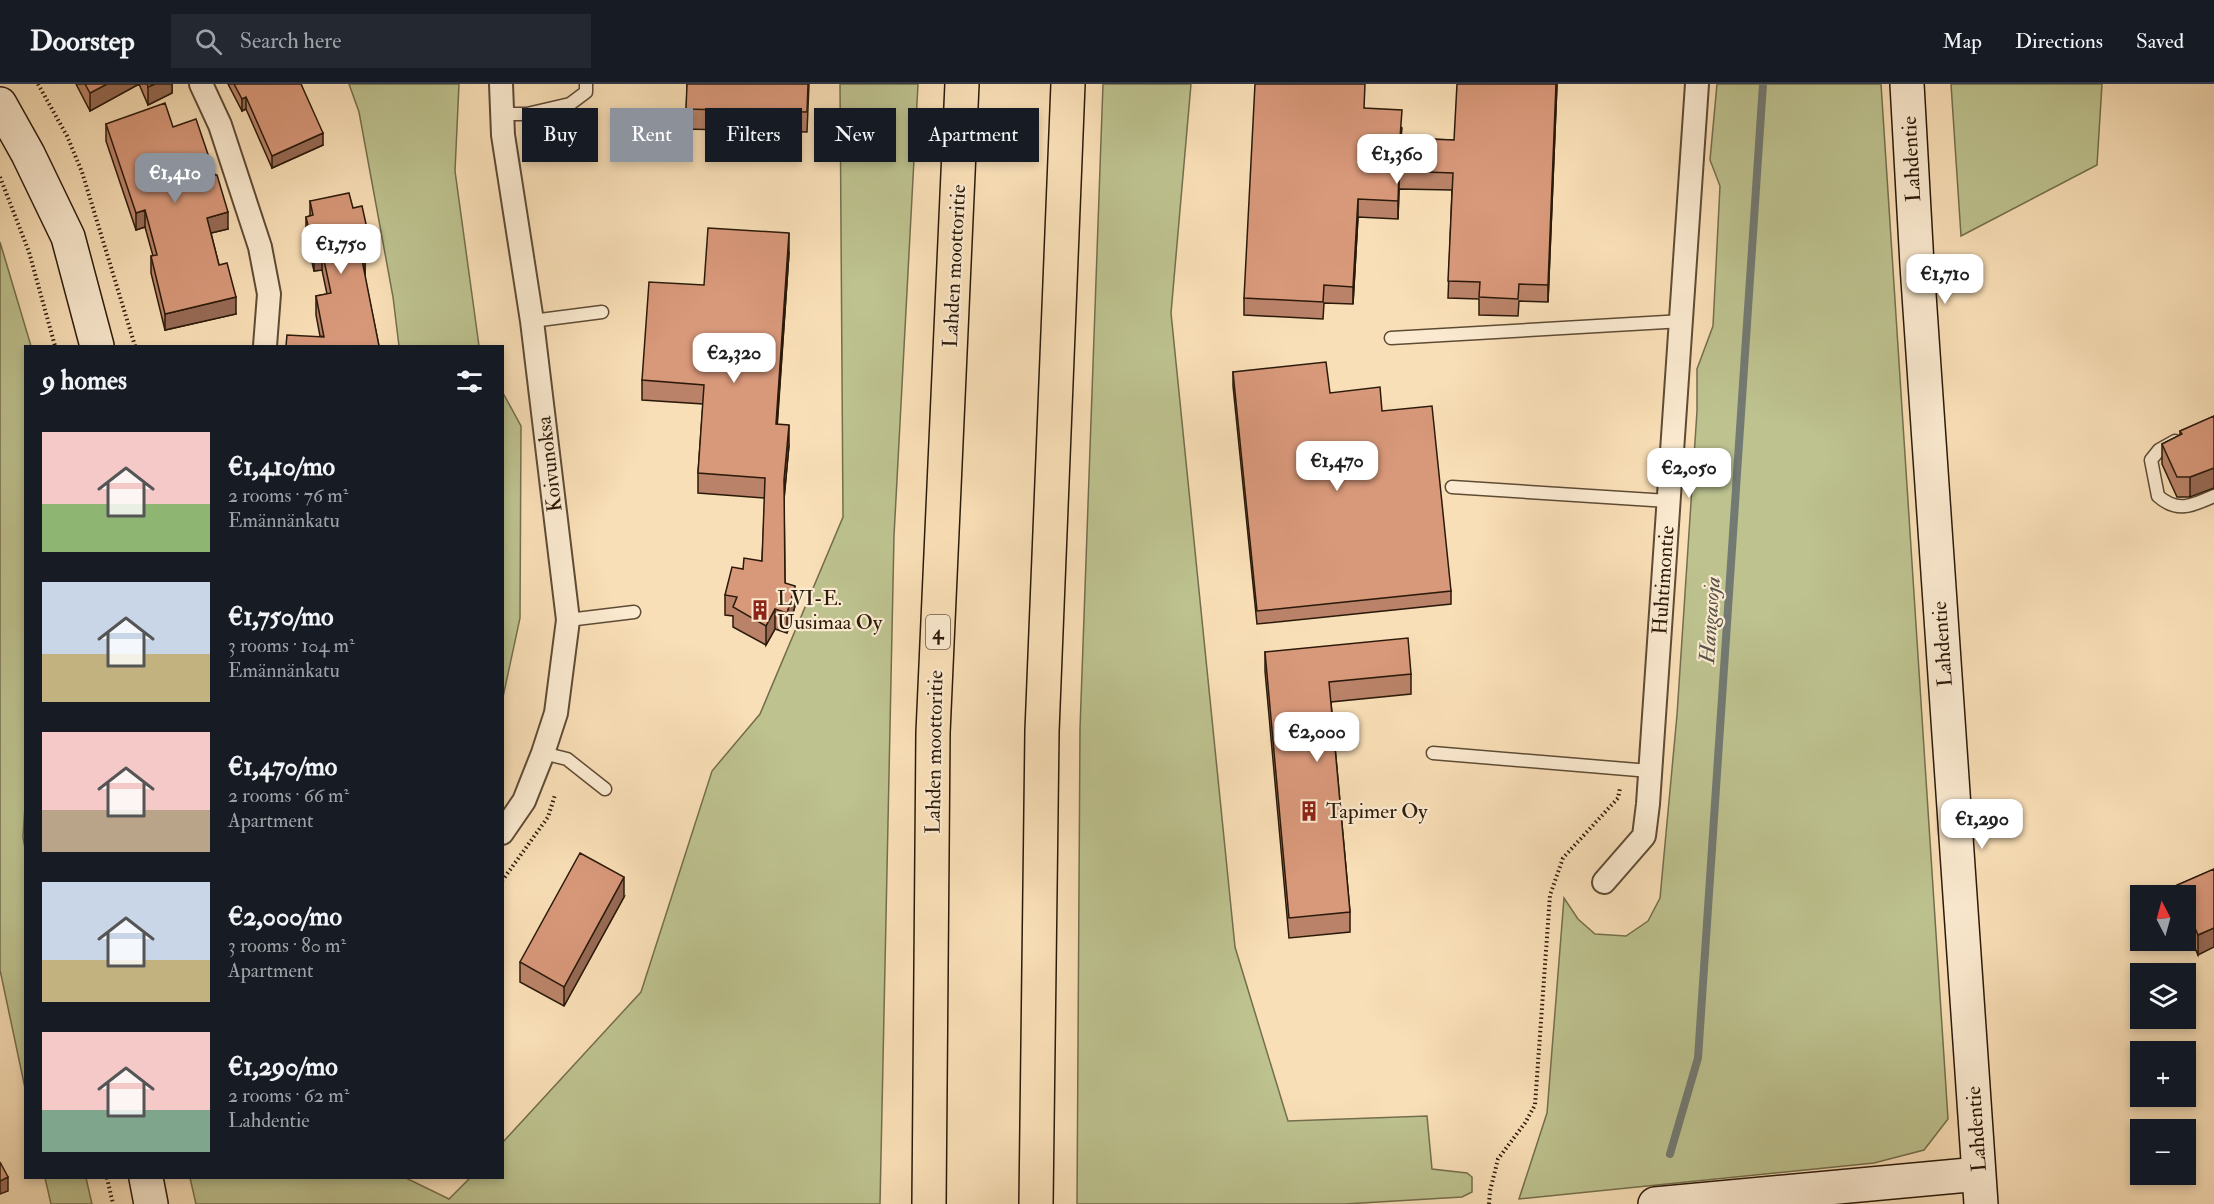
<!DOCTYPE html>
<html lang="en">
<head>
<meta charset="utf-8">
<style>
	body { margin:0; font-family:"IM FELL Double Pica",serif; background:#242831; color:#f1f3f6; height:100vh; display:flex; flex-direction:column; font-size:22px; white-space:nowrap }
	* { box-sizing:border-box; margin:0 }
	p { font-size:20px; color:#9ea1a6 }
	.icon { flex:none; width:33px; height:33px; fill:none; stroke:currentColor; stroke-width:2; stroke-linecap:round; stroke-linejoin:round }
	.map { position:relative; flex:1; overflow:hidden }
	.drawer { position:absolute; left:24px; top:261px; width:480px; height:834px; display:flex; flex-direction:column; background:#171b24; border-radius:0px; box-shadow:0 3px 9px #0003 }
	.drawer>* { flex:none }
	.hud { position:absolute; left:522px; top:24px; width:570px; height:54px; display:flex; gap:12px }
	.needle { width:39px; rotate:354deg }
	.controls { position:absolute; left:2130px; top:801px; display:grid; gap:12px }
	.controls a { display:grid; place-items:center; width:66px; height:66px; border-radius:0px; background:#171b24; box-shadow:0 3px 9px #0003; font-size:30px }
	.price { position:absolute; translate:-50% -51px; padding:0 14px; border-radius:12px; background:#fff; color:#222; font-size:20px; line-height:39px; filter:drop-shadow(0 2px 3px #0008) }
	.price::after { content:''; position:absolute; left:50%; top:36px; width:18px; height:14px; margin-left:-9px; background:inherit; clip-path:polygon(0 0,100% 0,50% 100%) }
	.price.selected { background:#8c9099; color:#fff }
	ul { padding:0; list-style:none }
	li { display:flex; align-items:center; gap:18px; height:150px; padding:0 18px }
	li span { display:grid; place-items:center; flex:none; width:168px; height:120px; border-radius:0px; color:#555 }
	li>.icon { margin-inline-start:auto }
	span .icon { width:72px; height:72px; fill:#fffc; stroke-width:1 }
	li b { font-size:26px }
	h2 { display:flex; justify-content:space-between; align-items:center; height:72px; padding:0 18px; font-size:26px }
	.tag { padding:0 21px; border-radius:0px; background:#171b24; box-shadow:0 3px 9px #0003; font-size:21px; line-height:54px }
	.tag.selected { background:#8c9099; color:#fff }
	header { display:flex; align-items:center; gap:36px; box-sizing:border-box; height:84px; padding:0 30px; background:#171b24; border-bottom:2px solid #363941 }
	header strong { font-size:28px }
	nav { display:flex; gap:33px; margin-inline-start:auto; font-size:21px }
	.search { width:420px; height:54px; background:#242831; display:flex; align-items:center; gap:15px; box-sizing:border-box; padding:0 21px; border-radius:0px; color:#9ea1a6; font-size:22px }
	.map>svg:first-child { display:block }
</style>
</head>
<body>
<header>
<strong>Doorstep</strong>
<div class="search"><svg class="icon" aria-label="search" viewBox="0 0 24 24"><circle cx="10" cy="10" r="6"/><path d="M15 15l6 6"/></svg>Search here</div>
<nav><a>Map</a><a>Directions</a><a>Saved</a></nav>
</header>
<div class="map">
<svg width="2214" height="1120" viewBox="0 0 2214 1120">
	<rect width="100%" height="100%" fill="#f9dfb7"/>
	<filter id="stains"><feTurbulence type="fractalNoise" baseFrequency=".00333" numOctaves="4"/><feColorMatrix values="0 0 0 0 .2 0 0 0 0 .09 0 0 0 0 .02 0 0 0 .5 -.17"/></filter>
	<radialGradient id="worn" r=".72"><stop offset=".6" stop-color="#630" stop-opacity="0"/><stop offset="1" stop-color="#630" stop-opacity=".3"/></radialGradient>
	<path fill="#bdc28f" stroke="#746e4c" stroke-width="1.5" d="M 349,0 L 459,0 L 455,87 L 479,262 L 399,262 L 393,213 L 359,28 Z
		M 840,0 L 918,0 L 894,452 L 880,1120 L 196,1120 L 190,1094 L 406,1094 L 449,1115 L 470,1094 L 502,1094 L 503,1058 L 641,908 L 712,687 L 760,630 L 843,433 Z
		M 1103,0 L 1191,0 L 1171,229 L 1235,863 L 1288,1037 L 1427,1032 L 1432,1085 L 1467,1089 L 1472,1093 L 1472,1108 L 1462,1113 L 1345,1120 L 1077,1120 L 1080,645 Z
		M 1717,0 L 1881,0 L 1948,1035 L 1924,1066 L 1874,1079 L 1519,1115 L 1547,1029 L 1564,814 L 1578,835 L 1595,850 L 1626,852 L 1648,837 L 1660,814 L 1677,631 L 1697,327 L 1697,285 L 1713,242 L 1720,102 L 1710,76 Z
		M 1951,0 L 2102,0 L 2097,81 L 1961,152 Z
		M 0,158 L 31,262 L 26,262 L 26,706 L 23,753 L 26,770 L 25,1004 L 0,886 Z
		M 503,309 L 521,342 L 520,534 L 503,613 Z
		M 45,1094 L 86,1094 L 92,1120 L 51,1120 Z"/>
	<g fill="none" stroke-linecap="round" stroke-linejoin="round">
		<path stroke="#737a73" stroke-width="8" d="M 1670,1070 L 1698,974 L 1763,0"/>
		<g stroke="#5e4b35" stroke-width="15">
			<path id="lane" d="M 502,30 L 527,30 L 570,20 L 586,8 L 586,0
				M 532,237 L 602,228
				M 1391,254 L 1683,237
				M 2175,357 L 2159,366 L 2151,376 L 2158,412 C 2177,429 2192,422 2214,412
				M 1452,403 L 1668,417
				M 568,536 L 634,528
				M 543,669 L 567,675 L 605,705
				M 1433,669 L 1650,687"/>
		</g>
		<g stroke="#5e4b35" stroke-width="26">
			<path id="street" d="M 201,0 L 220,41 L 260,163 L 269,210 L 265,262
				M 501,0 L 503,51 L 532,237 L 568,536 L 556,629 L 543,669 L 524,717 L 502,749
				M 1604,798 L 1644,752 L 1648,720 L 1697,0"/>
		</g>
		<g stroke="#2b1a0a" stroke-width="36">
			<path id="secondary" d="M 1907,0 L 1917,181 L 1981,1120
				M 0,20 L 28,70 L 68,153 L 97,262
				M 146,1094 L 151,1120
				M 1655,1120 L 1979,1090"/>
		</g>
		<g stroke="#2b1a0a" stroke-width="36">
			<path id="highway" d="M 929,1120 L 933,649 L 962,0
				M 1036,1120 L 1042,647 L 1068,0"/>
		</g>
		<path stroke="#2b1a0a" stroke-width="4" stroke-dasharray="1.5 3" stroke-linecap="butt" d="M 38,0 L 67,52 L 82,88 L 135,262
			M 0,93 L 29,168 L 55,262
			M 502,797 L 548,733 L 555,711
			M 107,1094 L 113,1120
			M 1489,1120 L 1490,1107 L 1498,1075 L 1525,1039 L 1535,1021 L 1550,811 L 1563,774 L 1618,714 L 1620,704"/>
		<use href="#lane" stroke="#fbead0" stroke-width="12"/>
		<use href="#street" stroke="#fbead0" stroke-width="22"/>
		<use href="#secondary" stroke="#fbead0" stroke-width="33"/>
		<use href="#highway" stroke="#f9dfb7" stroke-width="33"/>
	</g>
	<path fill="#ba8369" stroke="#2b1a0a" stroke-width="1.5" d="M 76,0 L 172,0 L 172,9 L 148,21 L 139,0 L 90,27 Z
		M 228,0 L 301,0 L 323,61 L 272,84 L 246,25 L 242,27 Z
		M 687,0 L 809,0 L 807,48 L 686,45 Z
		M 1557,0 L 1548,218 L 1519,217 L 1518,232 L 1479,231 L 1479,215 L 1448,214 L 1452,106 L 1399,105 L 1398,135 L 1358,133 L 1353,220 L 1324,219 L 1323,235 L 1244,231 L 1244,214 L 1365,24 L 1402,44 L 1401,54 L 1454,56 Z
		M 106,40 L 173,43 L 228,145 L 211,149 L 219,181 L 236,230 L 165,246 L 151,189 L 151,172 L 153,172 L 145,143 L 136,146 L 106,57 Z
		M 310,117 L 353,124 L 370,177 L 365,178 L 365,194 L 379,262 L 320,252 L 316,231 L 316,212 L 327,210 L 322,186 L 314,187 L 306,152 L 306,133 L 310,132 Z
		M 789,169 L 777,340 L 789,361 L 784,414 L 785,499 L 795,522 L 787,549 L 775,545 L 766,561 L 733,543 L 733,532 L 725,531 L 725,511 L 743,485 L 762,477 L 765,414 L 698,409 L 698,389 L 703,320 L 642,316 L 642,296 L 704,201 Z
		M 1233,288 L 1330,309 L 1382,327 L 1451,507 L 1451,520 L 1257,540 L 1233,302 Z
		M 2214,332 L 2190,413 L 2177,413 L 2162,380 L 2162,360 L 2180,351 L 2180,347 Z
		M 1265,568 L 1411,590 L 1411,610 L 1331,618 L 1350,828 L 1350,848 L 1289,854 L 1265,587 Z
		M 2214,785 L 2198,871 L 2186,844 L 2186,812 L 2175,812 L 2175,802 Z
		M 624,813 L 564,922 L 520,898 L 520,878 Z"/>
	<path fill="#976a55" stroke="#2b1a0a" stroke-width="1.5" d="M 107,0 L 139,0 L 90,27 L 90,9 Z
		M 155,0 L 172,0 L 172,9 L 148,21 L 148,3 Z
		M 1556,0 L 1557,0 L 1548,218 L 1548,201 Z
		M 246,13 L 246,25 L 242,27 L 242,15 Z
		M 323,49 L 323,61 L 272,84 L 272,72 Z
		M 1399,87 L 1399,105 L 1398,135 L 1398,117 Z
		M 1358,115 L 1358,133 L 1353,220 L 1353,203 Z
		M 145,126 L 145,143 L 136,146 L 136,129 Z
		M 228,128 L 228,145 L 207,150 L 207,134 Z
		M 789,149 L 789,169 L 776,360 L 776,340 Z
		M 370,158 L 370,177 L 365,178 L 365,194 L 362,176 L 362,160 Z
		M 322,167 L 322,186 L 314,187 L 314,168 Z
		M 236,213 L 236,230 L 165,246 L 165,230 Z
		M 789,341 L 789,361 L 784,416 L 784,396 Z
		M 2214,384 L 2214,404 L 2190,413 L 2190,393 Z
		M 795,502 L 795,522 L 787,549 L 787,529 Z
		M 775,525 L 775,545 L 766,561 L 766,542 Z
		M 624,793 L 624,813 L 564,922 L 564,903 Z
		M 2214,844 L 2214,863 L 2198,871 L 2198,851 Z
		M 8,1093 L 8,1107 L 0,1110 L 0,1097 Z"/>
	<path fill="#d8987a" stroke="#2b1a0a" stroke-width="1.5" d="M 85,0 L 107,0 L 90,9 Z
		M 147,0 L 155,0 L 148,3 Z
		M 234,0 L 301,0 L 323,49 L 272,72 L 246,13 L 242,15 Z
		M 687,0 L 808,0 L 807,28 L 686,25 Z
		M 1255,0 L 1365,0 L 1364,24 L 1402,26 L 1400,54 L 1454,56 L 1457,0 L 1556,0 L 1548,201 L 1519,200 L 1518,215 L 1479,213 L 1480,198 L 1448,197 L 1453,89 L 1399,87 L 1398,117 L 1358,115 L 1353,203 L 1324,201 L 1323,218 L 1244,214 Z
		M 165,19 L 173,43 L 196,35 L 215,91 L 217,91 L 228,128 L 207,134 L 219,181 L 227,179 L 236,213 L 165,230 L 151,172 L 157,171 L 145,126 L 136,129 L 106,40 Z
		M 349,109 L 353,124 L 362,122 L 370,158 L 362,160 L 365,175 L 362,176 L 379,262 L 286,262 L 287,251 L 324,253 L 316,212 L 331,209 L 322,167 L 314,168 L 306,133 L 313,131 L 310,117 Z
		M 708,144 L 789,149 L 776,340 L 789,341 L 784,396 L 785,499 L 795,502 L 787,529 L 775,525 L 766,542 L 733,523 L 737,513 L 725,511 L 732,483 L 743,485 L 744,474 L 762,477 L 765,394 L 698,389 L 704,301 L 642,296 L 649,198 L 704,201 Z
		M 1326,278 L 1330,309 L 1380,303 L 1382,327 L 1432,322 L 1451,507 L 1257,527 L 1233,288 Z
		M 2214,332 L 2214,384 L 2190,393 L 2177,393 L 2162,360 L 2182,350 L 2180,347 Z
		M 1408,554 L 1411,590 L 1329,598 L 1350,828 L 1289,834 L 1265,568 Z
		M 580,769 L 624,793 L 564,903 L 520,878 Z
		M 2214,785 L 2214,844 L 2198,851 L 2186,824 L 2186,812 L 2180,812 L 2175,802 Z
		M 0,1078 L 8,1093 L 0,1097 Z"/>
	<defs>
		<g id="building-bare" transform="scale(1.62)"><path d="M-4-6H4V6H1V3H-1V6H-4ZM-2.5-4.3h1.7v1.8h-1.7ZM.8-4.3h1.7v1.8H.8ZM-2.5-1h1.7V.8h-1.7ZM.8-1h1.7V.8H.8Z" fill="#8f2418" stroke="#fbead0" stroke-width="2.5" paint-order="stroke"/></g>
	</defs>
	<g fill-rule="evenodd">
		<use href="#building-bare" x="760" y="526"/>
		<use href="#building-bare" x="1309" y="727"/>
	</g>
	<g text-anchor="middle" stroke-width="4.5" stroke-linejoin="round" paint-order="stroke">
		<rect fill="#fbead0" stroke="#695845" stroke-width="1.5" x="926" y="531" width="24" height="34" rx="4.5"/>
		<g font-size="20" font-weight="bold" fill="#2b1a0a">
			<text x="938" y="555">4</text>
		</g>
		<g font-size="21" fill="#2b1a0a" stroke="#fbead0">
			<text transform="translate(1911 75) rotate(-93)" y="7">Lahdentie</text>
			<text transform="translate(954 182) rotate(-87)" y="7">Lahden moottoritie</text>
			<text transform="translate(549 380) rotate(-97)" y="7">Koivunoksa</text>
			<text transform="translate(1663 496) rotate(-86)" y="7">Huhtimontie</text>
			<text transform="translate(1942 560) rotate(-94)" y="7">Lahdentie</text>
			<text transform="translate(934 668) rotate(-89)" y="7">Lahden moottoritie</text>
			<text transform="translate(1976 1045) rotate(-94)" y="7">Lahdentie</text>
		</g>
		<g font-size="21" fill="#2b1a0a" stroke="#fbead0" text-anchor="start">
			<text x="777" y="521">LVI-E.<tspan x="777" dy="24">Uusimaa Oy</tspan></text>
			<text x="1326" y="734">Tapimer Oy</text>
		</g>
		<g font-size="22" font-style="italic" fill="#555247" stroke="#fbead0">
			<text transform="translate(1709 536) rotate(-86)" y="8">Hangasoja</text>
		</g>
	</g>
	<rect width="100%" height="100%" filter="url(#stains)"/>
	<rect width="100%" height="100%" fill="url(#worn)"/>
</svg>
<div class="controls">
<a><svg class="needle" viewBox="-14 -14 28 28"><path d="M0-13l5 13h-10z" fill="#e53935"/><path d="M0 13l5-13h-10z" fill="#9ea1a6"/></svg></a>
<a><svg class="icon" aria-label="layers" viewBox="0 0 24 24"><path d="M12 4l9 5-9 5-9-5zM3 14l9 5 9-5"/></svg></a>
<a>+</a>
<a>−</a>
</div>
<b class="price" style="left:1397px;top:101px">€1,360</b>
<b class="price selected" style="left:175px;top:120px">€1,410</b>
<b class="price" style="left:341px;top:191px">€1,750</b>
<b class="price" style="left:1945px;top:221px">€1,710</b>
<b class="price" style="left:734px;top:300px">€2,320</b>
<b class="price" style="left:1337px;top:408px">€1,470</b>
<b class="price" style="left:1689px;top:415px">€2,050</b>
<b class="price" style="left:1317px;top:679px">€2,000</b>
<b class="price" style="left:1982px;top:766px">€1,290</b>
<div class="hud">
<a class="tag">Buy</a>
<a class="tag selected">Rent</a>
<a class="tag">Filters</a>
<a class="tag">New</a>
<a class="tag">Apartment</a>
</div>
<section class="drawer">
<h2>9 homes<svg class="icon" aria-label="filters" viewBox="0 0 24 24"><path d="M4 7h16M4 17h16"/><circle cx="9" cy="7" r="2"/><circle cx="15" cy="17" r="2"/></svg></h2>
<ul>
<li><span style="background:linear-gradient(#f6c9c9 60%,#8fb573 0)"><svg class="icon" aria-label="home" viewBox="0 0 24 24"><path d="M3 11l9-7 9 7M6 9v11h12V9"/></svg></span><div><b>€1,410/mo</b><p>2 rooms · 76 m²</p><p>Emännänkatu</p></div></li>
<li><span style="background:linear-gradient(#c9d6e8 60%,#c2b280 0)"><svg class="icon" aria-label="home" viewBox="0 0 24 24"><path d="M3 11l9-7 9 7M6 9v11h12V9"/></svg></span><div><b>€1,750/mo</b><p>3 rooms · 104 m²</p><p>Emännänkatu</p></div></li>
<li><span style="background:linear-gradient(#f6c9c9 65%,#b9a48a 0)"><svg class="icon" aria-label="home" viewBox="0 0 24 24"><path d="M3 11l9-7 9 7M6 9v11h12V9"/></svg></span><div><b>€1,470/mo</b><p>2 rooms · 66 m²</p><p>Apartment</p></div></li>
<li><span style="background:linear-gradient(#c9d6e8 65%,#c2b280 0)"><svg class="icon" aria-label="home" viewBox="0 0 24 24"><path d="M3 11l9-7 9 7M6 9v11h12V9"/></svg></span><div><b>€2,000/mo</b><p>3 rooms · 80 m²</p><p>Apartment</p></div></li>
<li><span style="background:linear-gradient(#f6c9c9 65%,#7fa58c 0)"><svg class="icon" aria-label="home" viewBox="0 0 24 24"><path d="M3 11l9-7 9 7M6 9v11h12V9"/></svg></span><div><b>€1,290/mo</b><p>2 rooms · 62 m²</p><p>Lahdentie</p></div></li>
</ul>
</section>
</div>
</body>
</html>
